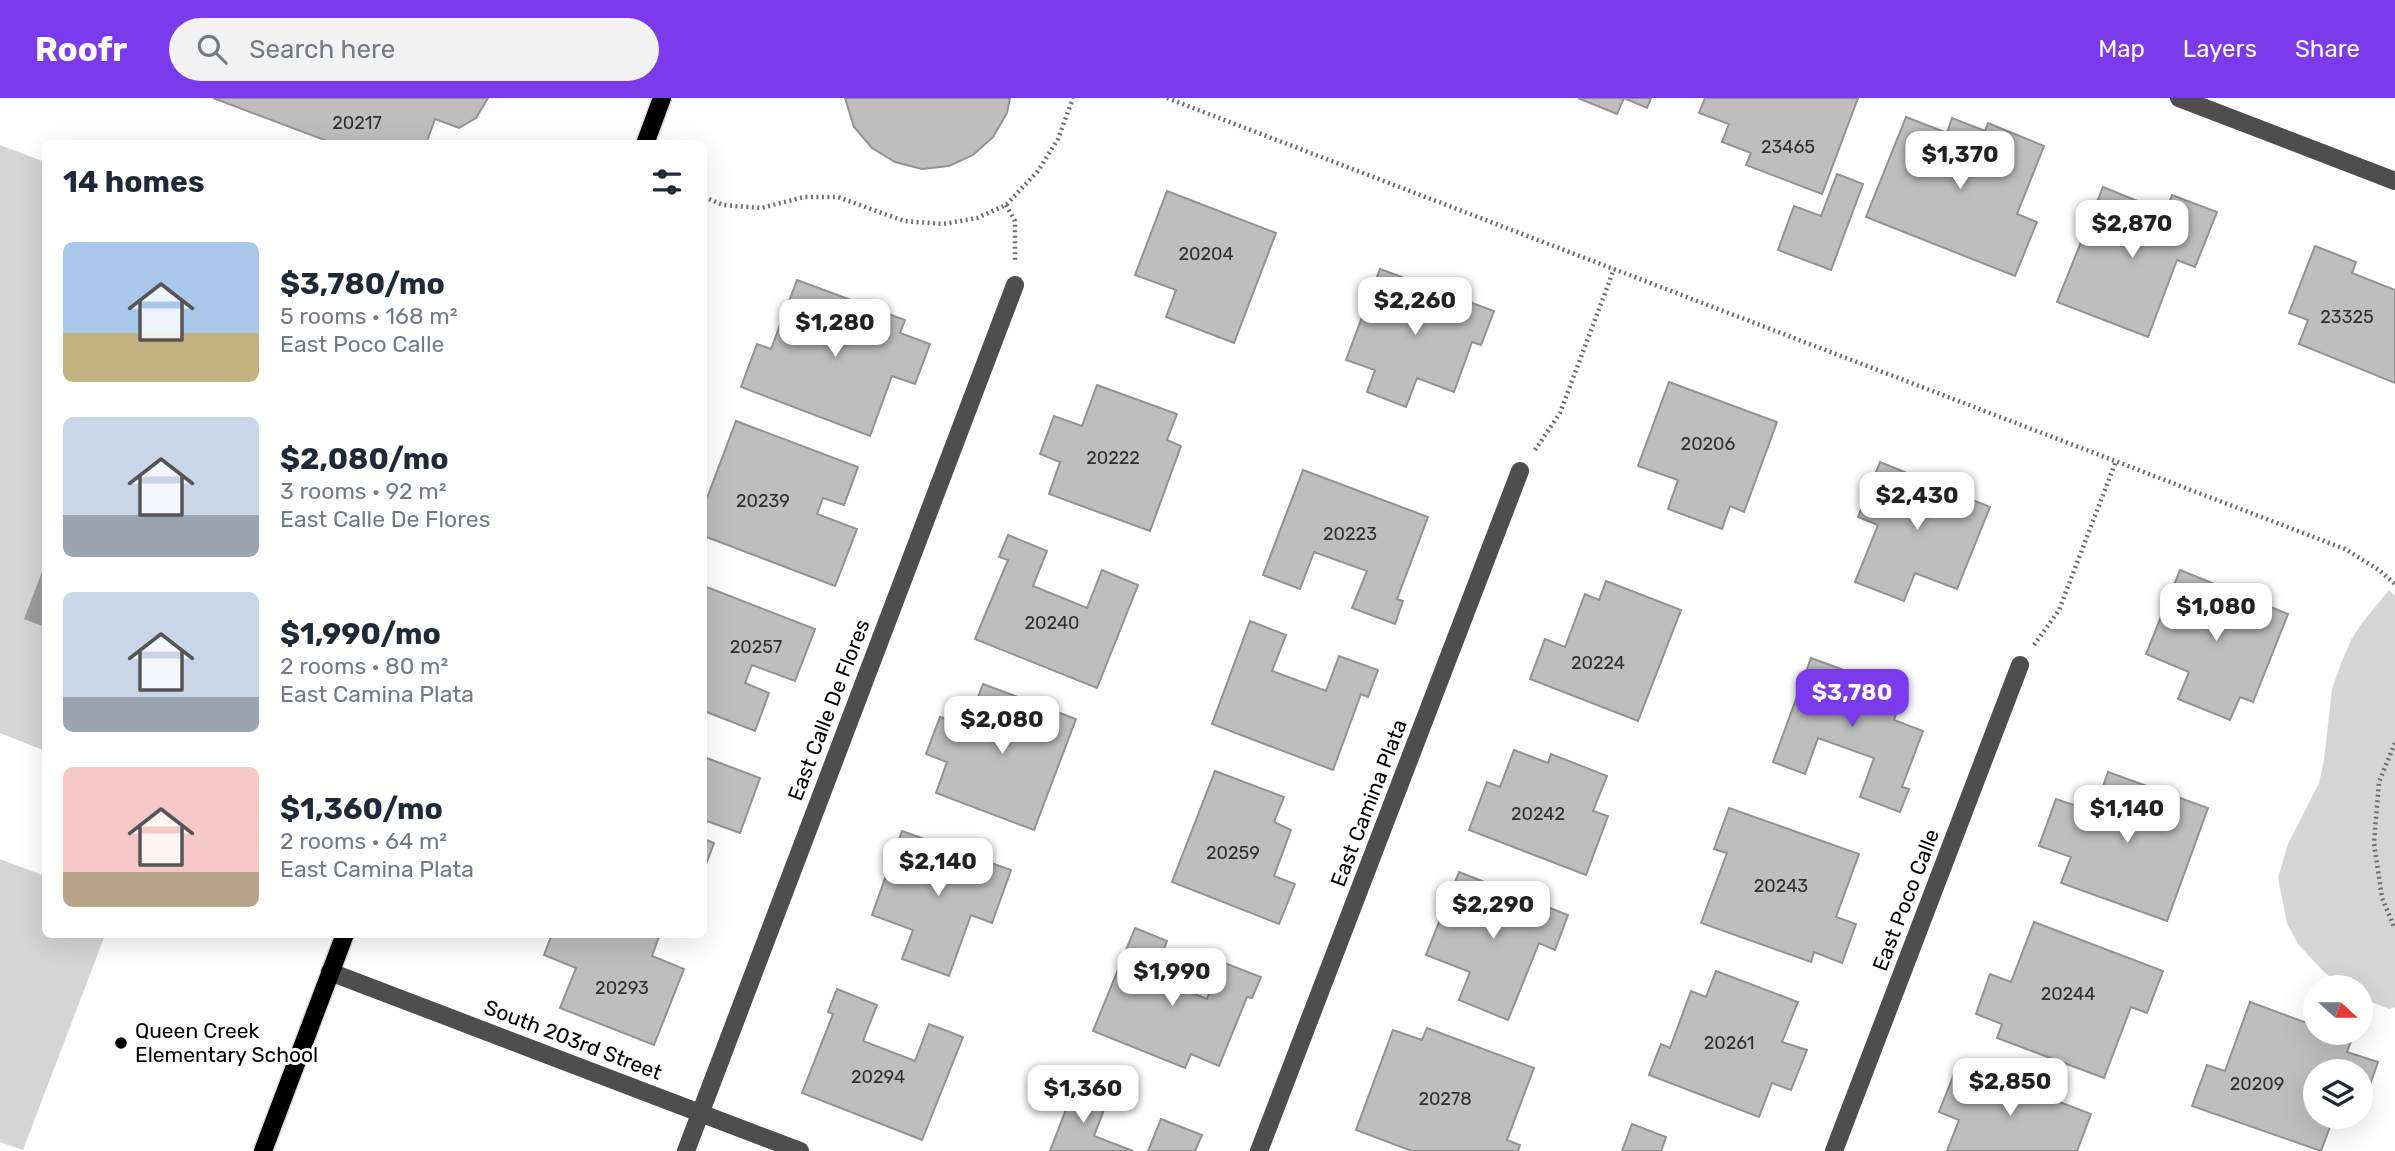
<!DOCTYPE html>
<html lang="en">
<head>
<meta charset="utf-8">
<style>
	body { margin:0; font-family:Rubik,sans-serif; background:#f2f2f3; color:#1f2937; height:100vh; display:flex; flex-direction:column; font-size:26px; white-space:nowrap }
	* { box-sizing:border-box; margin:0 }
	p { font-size:23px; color:#747a83 }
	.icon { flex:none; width:38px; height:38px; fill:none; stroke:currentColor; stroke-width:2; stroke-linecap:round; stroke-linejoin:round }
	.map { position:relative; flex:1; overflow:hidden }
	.sheet { position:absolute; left:42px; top:42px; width:665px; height:798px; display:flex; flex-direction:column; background:#fff; border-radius:10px; box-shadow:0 7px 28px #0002 }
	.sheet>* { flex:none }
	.needle { width:46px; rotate:111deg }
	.controls { position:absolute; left:2303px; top:877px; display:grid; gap:14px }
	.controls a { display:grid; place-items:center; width:70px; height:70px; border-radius:50%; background:#fff; box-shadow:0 7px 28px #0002; font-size:35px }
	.price { position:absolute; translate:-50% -60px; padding:0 16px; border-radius:14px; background:#fff; color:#222; font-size:23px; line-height:46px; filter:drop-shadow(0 2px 4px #0008) }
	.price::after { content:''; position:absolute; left:50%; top:42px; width:21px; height:16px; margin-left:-10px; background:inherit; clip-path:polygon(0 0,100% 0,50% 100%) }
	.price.on { background:#7c3aed; color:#fff }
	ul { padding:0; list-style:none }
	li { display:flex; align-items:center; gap:21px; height:175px; padding:0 21px }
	li span { display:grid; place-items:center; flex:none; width:196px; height:140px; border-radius:10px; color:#555 }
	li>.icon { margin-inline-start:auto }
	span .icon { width:84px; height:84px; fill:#fffc; stroke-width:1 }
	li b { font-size:30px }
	h2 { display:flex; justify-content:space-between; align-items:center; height:84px; padding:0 21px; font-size:30px }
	header { display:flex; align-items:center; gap:42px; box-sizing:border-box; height:98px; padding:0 35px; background:#7c3aed; color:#fff }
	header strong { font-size:33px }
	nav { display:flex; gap:38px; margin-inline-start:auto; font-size:24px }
	.search { width:490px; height:63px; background:#f2f2f3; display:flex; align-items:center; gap:18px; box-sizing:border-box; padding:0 24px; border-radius:38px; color:#747a83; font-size:26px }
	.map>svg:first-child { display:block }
</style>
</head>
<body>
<header>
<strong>Roofr</strong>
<div class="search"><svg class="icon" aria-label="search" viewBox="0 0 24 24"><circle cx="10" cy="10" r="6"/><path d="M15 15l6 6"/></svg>Search here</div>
<nav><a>Map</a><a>Layers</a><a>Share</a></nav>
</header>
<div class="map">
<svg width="2395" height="1053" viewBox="0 0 2395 1053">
	<rect width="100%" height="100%" fill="#fff"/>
	<path fill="#d5d5d5" d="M 0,47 L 45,64 L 45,653 L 0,635 Z
		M 2389,492 L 2395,498 L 2395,909 L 2389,911 L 2361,900 L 2361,889 L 2344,889 L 2324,874 L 2298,846 L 2287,825 L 2278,780 L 2288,746 L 2319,685 L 2324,662 L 2332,591 L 2342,563 L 2351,542 L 2362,525 Z
		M 0,761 L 45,778 L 46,836 L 105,837 L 23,1052 L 0,1044 Z"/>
	<path fill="#9c9c9c" d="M 45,466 L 45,529 L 24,521 Z"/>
	<path fill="#bebebe" stroke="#929292" stroke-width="2" d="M 213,0 L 488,0 L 476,20 L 459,30 L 435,21 L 426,46 L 335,46 Z
		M 845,0 L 1010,0 L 1007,15 L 993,39 L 973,57 L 949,68 L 922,71 L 895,64 L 872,50 L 854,29 Z
		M 1578,0 L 1624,0 L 1617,16 Z
		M 1624,0 L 1651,0 L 1647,10 Z
		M 1705,0 L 1858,0 L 1822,96 L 1746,67 L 1751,55 L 1722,44 L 1729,26 L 1699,15 Z
		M 1906,19 L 1947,35 L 1952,20 L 1985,33 L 1988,25 L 2044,48 L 2017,116 L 2037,124 L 2015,178 L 1866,119 Z
		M 1837,76 L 1863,86 L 1831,172 L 1778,152 L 1794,108 L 1821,118 Z
		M 2103,89 L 2140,104 L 2131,127 L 2142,131 L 2139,138 L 2154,143 L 2172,97 L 2217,114 L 2195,169 L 2177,162 L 2148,239 L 2057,204 Z
		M 1167,93 L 1276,135 L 1234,245 L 1166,219 L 1176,192 L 1135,177 Z
		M 2315,148 L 2356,164 L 2352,175 L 2395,192 L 2395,285 L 2299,246 L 2308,222 L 2289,215 Z
		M 1380,171 L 1494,213 L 1481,247 L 1472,244 L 1454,294 L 1417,280 L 1406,309 L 1367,294 L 1375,272 L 1346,262 Z
		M 797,182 L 905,222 L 900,235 L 930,246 L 915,286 L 892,278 L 870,338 L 741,289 L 757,246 L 771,251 Z
		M 1669,284 L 1777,324 L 1744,414 L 1730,408 L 1722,431 L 1668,411 L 1678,382 L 1638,368 Z
		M 1097,287 L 1177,316 L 1167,342 L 1181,348 L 1150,433 L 1049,396 L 1060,364 L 1040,356 L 1054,318 L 1082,328 Z
		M 736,323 L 858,369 L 844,407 L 823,400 L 817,416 L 857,431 L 835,488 L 704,438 L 704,408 Z
		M 1880,364 L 1990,409 L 1957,491 L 1915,475 L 1904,503 L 1855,484 L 1878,427 L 1858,419 Z
		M 1303,372 L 1428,419 L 1397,501 L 1403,503 L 1395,526 L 1352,510 L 1367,473 L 1314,454 L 1300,491 L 1263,477 Z
		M 1008,437 L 1047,453 L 1033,488 L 1087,510 L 1102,472 L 1138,487 L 1097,590 L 975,541 L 1008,462 L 999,459 Z
		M 2180,472 L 2288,516 L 2253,604 L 2240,599 L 2230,622 L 2178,601 L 2189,574 L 2146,556 Z
		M 1606,483 L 1681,512 L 1638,623 L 1530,581 L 1545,541 L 1565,549 L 1585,496 L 1599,502 Z
		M 704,488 L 815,531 L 795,583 L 752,567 L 745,585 L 769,595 L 755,633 L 704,613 Z
		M 1250,523 L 1286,537 L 1272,573 L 1326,593 L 1339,558 L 1378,572 L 1368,599 L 1361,596 L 1333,672 L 1212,626 Z
		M 1811,560 L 1904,594 L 1894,622 L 1923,633 L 1902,689 L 1909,691 L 1900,714 L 1860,699 L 1874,660 L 1818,640 L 1805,676 L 1773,664 Z
		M 983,586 L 1076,621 L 1034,732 L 936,695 L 947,664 L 926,656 L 940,619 L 967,628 Z
		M 1514,652 L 1548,665 L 1551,656 L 1607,678 L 1593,713 L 1608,718 L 1586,777 L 1469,732 L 1487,684 L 1500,689 Z
		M 704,659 L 760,680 L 740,735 L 704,722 Z
		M 1215,673 L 1284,699 L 1274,724 L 1291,732 L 1274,778 L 1295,786 L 1279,826 L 1172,784 Z
		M 2108,674 L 2208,710 L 2167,823 L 2061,785 L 2071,759 L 2039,748 L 2056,701 L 2094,714 Z
		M 1729,710 L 1859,756 L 1836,819 L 1856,826 L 1842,865 L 1814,854 L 1811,864 L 1701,825 L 1727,755 L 1714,751 Z
		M 902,733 L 1011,772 L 992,825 L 971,817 L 949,878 L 902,861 L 913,832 L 872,817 Z
		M 704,741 L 714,745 L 704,772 Z
		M 1459,774 L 1568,817 L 1555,852 L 1539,845 L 1508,922 L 1459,902 L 1470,874 L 1426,857 Z
		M 2034,824 L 2163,873 L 2147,915 L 2131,909 L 2104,980 L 1997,940 L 2002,926 L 1976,916 L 1990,876 L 2011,884 Z
		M 1135,830 L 1167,843 L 1153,879 L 1207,901 L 1222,864 L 1261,879 L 1252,900 L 1247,899 L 1219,968 L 1191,956 L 1185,970 L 1093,933 Z
		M 552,836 L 660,836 L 652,858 L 684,871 L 654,947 L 560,910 L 576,870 L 544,857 Z
		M 1716,873 L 1798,904 L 1782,944 L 1807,952 L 1791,992 L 1772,985 L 1759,1019 L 1649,977 L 1661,946 L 1670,950 L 1691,893 L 1706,899 Z
		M 837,891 L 877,907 L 863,943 L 915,963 L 929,926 L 963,939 L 922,1042 L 802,995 L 833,916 L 828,914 Z
		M 2250,904 L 2315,928 L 2315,934 L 2334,934 L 2352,941 L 2347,954 L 2378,964 L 2365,1001 L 2361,999 L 2361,973 L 2315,973 L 2315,1018 L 2334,1018 L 2321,1053 L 2192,1008 L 2207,967 L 2225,973 Z
		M 1427,930 L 1534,970 L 1507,1042 L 1520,1047 L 1518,1053 L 1412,1053 L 1356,1032 L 1393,932 L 1422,942 Z
		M 1954,976 L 1982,987 L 1987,976 L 2091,1016 L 2077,1053 L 1947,1053 L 1959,1022 L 1939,1014 Z
		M 1075,988 L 1108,1001 L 1094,1038 L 1133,1053 L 1050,1053 Z
		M 1161,1021 L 1202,1037 L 1195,1053 L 1148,1053 Z
		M 1632,1026 L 1666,1039 L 1661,1053 L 1622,1053 Z"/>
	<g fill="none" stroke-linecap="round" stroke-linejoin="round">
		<g stroke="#dbdbdb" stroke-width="21">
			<path id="major" d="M 645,46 L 662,0
				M 263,1053 L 345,836"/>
		</g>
		<path stroke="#707070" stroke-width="4.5" stroke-dasharray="2 3.5" stroke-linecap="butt" d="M 1167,0 L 2345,451 L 2379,472 L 2395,486
			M 704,99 L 723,107 L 761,110 L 804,99 L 838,99 L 904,123 L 943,126 L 977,120 L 1006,107 L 1038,73 L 1058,41 L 1073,0
			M 1006,107 L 1015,123 L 1015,163
			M 1535,352 L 1560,315 L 1614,171
			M 2034,547 L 2059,512 L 2116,363
			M 2395,645 L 2379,684 L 2374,745 L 2382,800 L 2395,831"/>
		<path stroke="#4e4e4e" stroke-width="18" d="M 2179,0 L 2395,83
			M 330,874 L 800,1053
			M 686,1053 L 1015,187
			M 1259,1053 L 1520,373
			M 1834,1053 L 2020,567"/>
		<use href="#major" stroke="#000" stroke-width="18"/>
	</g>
	<circle fill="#000" stroke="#fff" stroke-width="2.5" cx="121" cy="945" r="7"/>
	<g text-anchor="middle" stroke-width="6" stroke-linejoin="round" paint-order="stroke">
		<g font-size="18" fill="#303030">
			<text x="357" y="31">20217</text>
			<text x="1788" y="55">23465</text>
			<text x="1206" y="162">20204</text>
			<text x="2347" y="225">23325</text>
			<text x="1708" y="352">20206</text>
			<text x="1113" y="366">20222</text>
			<text x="763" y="409">20239</text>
			<text x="1350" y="442">20223</text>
			<text x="1052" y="531">20240</text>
			<text x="756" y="555">20257</text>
			<text x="1598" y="571">20224</text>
			<text x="1538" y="722">20242</text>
			<text x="1233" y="761">20259</text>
			<text x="1781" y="794">20243</text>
			<text x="622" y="896">20293</text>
			<text x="2068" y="902">20244</text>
			<text x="1729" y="951">20261</text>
			<text x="878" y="985">20294</text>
			<text x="2257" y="992">20209</text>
			<text x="1445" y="1007">20278</text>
		</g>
		<g font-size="21" fill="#000" stroke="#fff">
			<text transform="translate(829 612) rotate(-69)" y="7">East Calle De Flores</text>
			<text transform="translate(1369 705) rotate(-69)" y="7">East Camina Plata</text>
			<text transform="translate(1906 802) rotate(-69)" y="7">East Poco Calle</text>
			<text transform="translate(573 942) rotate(21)" y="7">South 203rd Street</text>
		</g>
		<g font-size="21" fill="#000" stroke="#fff" text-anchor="start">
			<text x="135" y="940">Queen Creek<tspan x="135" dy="24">Elementary School</tspan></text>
		</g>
	</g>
</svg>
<div class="controls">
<a><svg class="needle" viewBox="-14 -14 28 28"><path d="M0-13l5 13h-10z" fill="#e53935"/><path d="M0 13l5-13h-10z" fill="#747a83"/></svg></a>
<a><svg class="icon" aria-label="layers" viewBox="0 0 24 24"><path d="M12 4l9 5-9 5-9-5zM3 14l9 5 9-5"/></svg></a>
</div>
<b class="price" style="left:1960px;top:93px">$1,370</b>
<b class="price" style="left:2132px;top:162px">$2,870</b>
<b class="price" style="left:1415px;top:239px">$2,260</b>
<b class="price" style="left:835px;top:261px">$1,280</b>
<b class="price" style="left:1917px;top:434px">$2,430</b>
<b class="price" style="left:2216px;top:545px">$1,080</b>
<b class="price on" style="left:1852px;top:631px">$3,780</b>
<b class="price" style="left:1002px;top:658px">$2,080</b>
<b class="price" style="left:2127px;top:747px">$1,140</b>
<b class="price" style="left:938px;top:800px">$2,140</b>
<b class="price" style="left:1493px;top:843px">$2,290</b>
<b class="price" style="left:1172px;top:910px">$1,990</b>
<b class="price" style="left:2010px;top:1020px">$2,850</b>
<b class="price" style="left:1083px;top:1027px">$1,360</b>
<section class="sheet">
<h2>14 homes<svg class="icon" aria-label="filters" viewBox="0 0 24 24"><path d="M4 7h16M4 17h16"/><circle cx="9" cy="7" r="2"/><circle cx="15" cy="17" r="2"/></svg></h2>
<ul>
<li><span style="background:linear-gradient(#a9c7e8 65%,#c2b280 0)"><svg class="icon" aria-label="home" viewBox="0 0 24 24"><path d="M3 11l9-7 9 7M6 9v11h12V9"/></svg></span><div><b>$3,780/mo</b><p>5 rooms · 168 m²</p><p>East Poco Calle</p></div></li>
<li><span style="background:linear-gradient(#c9d6e8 70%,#9aa5b1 0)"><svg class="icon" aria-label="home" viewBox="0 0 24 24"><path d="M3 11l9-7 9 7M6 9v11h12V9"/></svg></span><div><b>$2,080/mo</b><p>3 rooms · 92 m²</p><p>East Calle De Flores</p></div></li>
<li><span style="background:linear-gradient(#c9d6e8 75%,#9aa5b1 0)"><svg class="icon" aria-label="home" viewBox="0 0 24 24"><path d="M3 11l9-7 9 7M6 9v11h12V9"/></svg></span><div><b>$1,990/mo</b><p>2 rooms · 80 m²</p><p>East Camina Plata</p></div></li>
<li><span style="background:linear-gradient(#f6c9c9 75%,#b9a48a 0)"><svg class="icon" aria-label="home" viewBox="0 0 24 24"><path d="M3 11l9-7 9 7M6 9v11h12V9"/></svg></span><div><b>$1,360/mo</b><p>2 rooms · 64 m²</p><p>East Camina Plata</p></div></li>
</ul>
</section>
</div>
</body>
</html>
